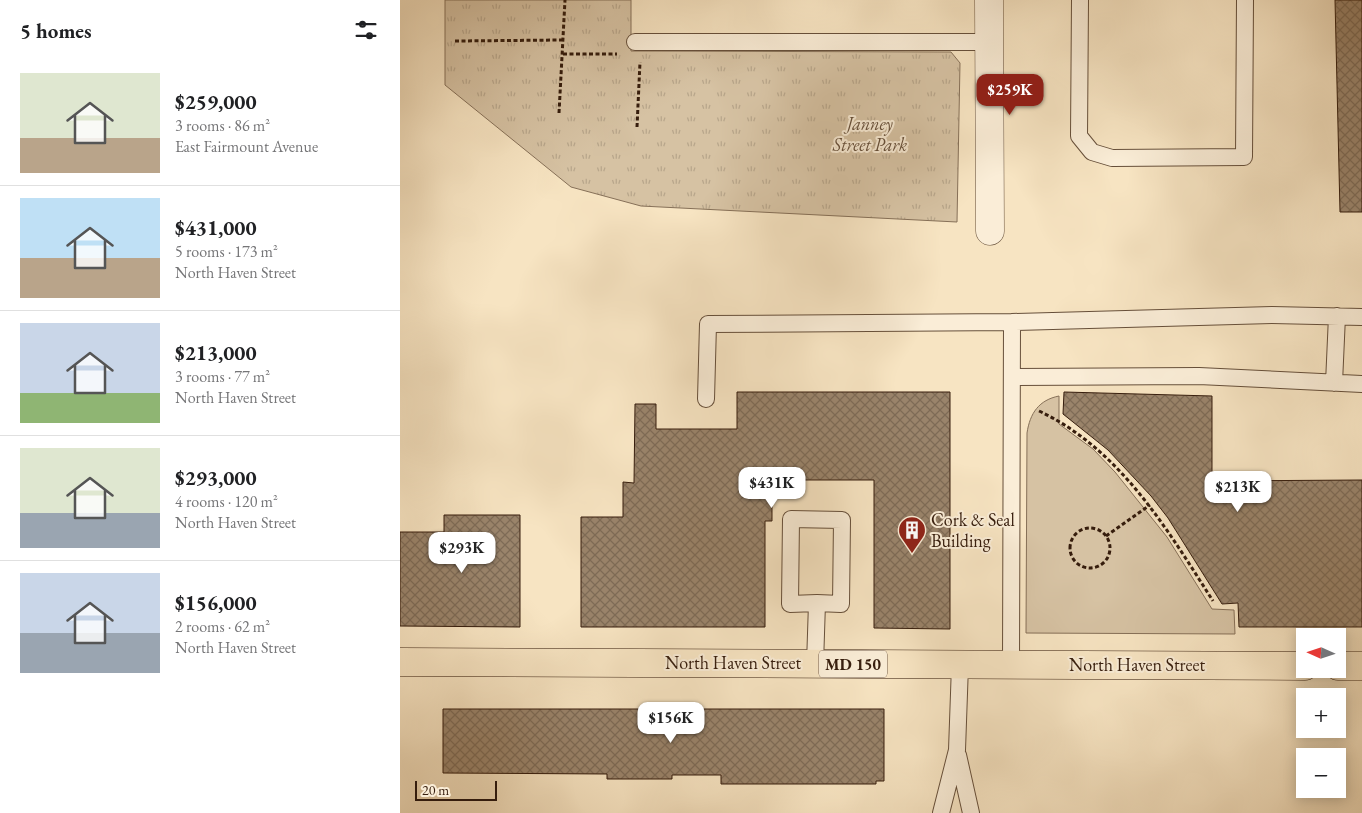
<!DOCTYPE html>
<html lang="en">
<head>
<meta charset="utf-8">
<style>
	body { margin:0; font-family:"EB Garamond",serif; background:#f6f6f6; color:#202124; height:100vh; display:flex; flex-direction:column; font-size:19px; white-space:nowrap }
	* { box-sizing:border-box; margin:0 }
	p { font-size:16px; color:#757577 }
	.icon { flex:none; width:28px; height:28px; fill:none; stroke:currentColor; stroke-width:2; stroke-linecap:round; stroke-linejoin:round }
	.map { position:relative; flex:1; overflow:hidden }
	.panel { display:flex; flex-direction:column; background:#fff; width:400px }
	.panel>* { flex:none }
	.needle { width:32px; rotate:273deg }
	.buttons { position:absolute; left:896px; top:628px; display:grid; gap:10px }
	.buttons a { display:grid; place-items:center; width:50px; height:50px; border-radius:0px; background:#fff; box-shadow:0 2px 12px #0003; font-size:25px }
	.scale { position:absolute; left:15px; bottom:12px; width:82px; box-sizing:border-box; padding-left:5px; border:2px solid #361d0d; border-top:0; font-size:14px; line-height:18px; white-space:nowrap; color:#361d0d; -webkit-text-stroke:4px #faedd7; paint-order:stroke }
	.price { position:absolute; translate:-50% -42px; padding:0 11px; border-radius:10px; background:#fff; color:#222; font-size:16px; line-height:32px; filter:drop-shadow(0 1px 2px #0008) }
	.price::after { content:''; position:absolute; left:50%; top:30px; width:15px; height:11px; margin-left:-8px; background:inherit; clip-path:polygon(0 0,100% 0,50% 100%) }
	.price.on { background:#8f2418; color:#fff }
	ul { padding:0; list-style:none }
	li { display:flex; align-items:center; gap:15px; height:125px; padding:0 20px }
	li+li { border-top:1px solid #e0e0e0 }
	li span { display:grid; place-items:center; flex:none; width:140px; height:100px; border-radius:0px; color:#555 }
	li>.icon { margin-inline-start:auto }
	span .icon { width:60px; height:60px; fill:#fffc; stroke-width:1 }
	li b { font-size:21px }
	h2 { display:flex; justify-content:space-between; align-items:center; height:60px; padding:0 20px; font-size:21px }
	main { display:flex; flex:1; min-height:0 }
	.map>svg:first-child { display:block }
</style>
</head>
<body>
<main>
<section class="panel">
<h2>5 homes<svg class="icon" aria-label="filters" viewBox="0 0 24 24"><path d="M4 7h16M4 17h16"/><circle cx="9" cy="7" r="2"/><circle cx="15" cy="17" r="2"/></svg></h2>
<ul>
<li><span style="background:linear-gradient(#dfe7d0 65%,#b9a48a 0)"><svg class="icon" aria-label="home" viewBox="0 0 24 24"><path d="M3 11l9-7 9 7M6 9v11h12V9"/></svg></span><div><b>$259,000</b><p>3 rooms · 86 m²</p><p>East Fairmount Avenue</p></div></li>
<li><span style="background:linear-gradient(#bfe0f5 60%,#b9a48a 0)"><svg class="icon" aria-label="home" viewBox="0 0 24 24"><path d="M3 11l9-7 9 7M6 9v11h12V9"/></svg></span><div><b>$431,000</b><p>5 rooms · 173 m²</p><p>North Haven Street</p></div></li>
<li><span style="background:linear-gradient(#c9d6e8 70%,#8fb573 0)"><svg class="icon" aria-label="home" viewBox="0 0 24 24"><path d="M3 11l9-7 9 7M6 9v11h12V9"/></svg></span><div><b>$213,000</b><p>3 rooms · 77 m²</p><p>North Haven Street</p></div></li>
<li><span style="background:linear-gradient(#dfe7d0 65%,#9aa5b1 0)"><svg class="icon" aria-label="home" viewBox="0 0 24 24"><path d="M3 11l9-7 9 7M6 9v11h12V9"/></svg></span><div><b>$293,000</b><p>4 rooms · 120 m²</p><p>North Haven Street</p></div></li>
<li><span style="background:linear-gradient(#c9d6e8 60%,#9aa5b1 0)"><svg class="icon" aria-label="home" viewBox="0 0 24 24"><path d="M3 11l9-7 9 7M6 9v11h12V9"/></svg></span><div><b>$156,000</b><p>2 rooms · 62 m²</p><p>North Haven Street</p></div></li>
</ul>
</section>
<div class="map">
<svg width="962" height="813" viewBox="0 0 962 813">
	<defs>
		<pattern id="park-tufts" width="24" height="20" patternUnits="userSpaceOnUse" patternTransform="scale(1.25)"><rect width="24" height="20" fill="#d6c2a3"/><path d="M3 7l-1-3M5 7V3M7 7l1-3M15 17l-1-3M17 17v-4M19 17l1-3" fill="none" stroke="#b8a68b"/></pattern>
		<pattern id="building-cross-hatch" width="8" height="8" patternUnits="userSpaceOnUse" patternTransform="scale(1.25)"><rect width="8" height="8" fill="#9a846b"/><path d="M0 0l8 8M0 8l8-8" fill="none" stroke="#7e6b56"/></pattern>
	</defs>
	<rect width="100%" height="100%" fill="#f7e4c2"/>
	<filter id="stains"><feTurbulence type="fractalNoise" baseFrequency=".004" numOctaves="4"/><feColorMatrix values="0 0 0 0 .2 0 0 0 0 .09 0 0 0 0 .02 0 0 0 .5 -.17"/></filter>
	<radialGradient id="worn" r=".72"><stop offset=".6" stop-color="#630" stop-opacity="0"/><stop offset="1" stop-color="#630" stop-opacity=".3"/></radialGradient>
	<path fill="#d6c2a3" stroke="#867058" d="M 659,396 L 659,424 L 693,449 L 715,472 L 767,537 L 812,609 L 834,610 L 835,634 L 626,633 L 627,433 C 630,413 639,400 659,396 Z"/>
	<path fill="url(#park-tufts)" stroke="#867058" d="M 45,0 L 231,0 L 231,51 L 551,52 L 560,63 L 557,222 L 241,206 L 171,187 L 45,85 Z"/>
	<path fill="url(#building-cross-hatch)" stroke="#361d0d" d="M 935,0 L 962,0 L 962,212 L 940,212 Z
		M 337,392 L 550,392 L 550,629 L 474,628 L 474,480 L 372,480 L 372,521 L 365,521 L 365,627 L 181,627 L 181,517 L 223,517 L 223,482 L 234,483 L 235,404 L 256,404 L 256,429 L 337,429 Z
		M 664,392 L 812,396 L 812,481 L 962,480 L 962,627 L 839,627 L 838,603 L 822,604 L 768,518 L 751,496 L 708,450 L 663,414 Z
		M 44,515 L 120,515 L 120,627 L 0,626 L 0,532 L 44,532 Z
		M 43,709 L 484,709 L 484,781 L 476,781 L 476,784 L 321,784 L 321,775 L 272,775 L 272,779 L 207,779 L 207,774 L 43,773 Z"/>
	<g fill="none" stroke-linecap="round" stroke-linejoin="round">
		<g stroke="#664f3a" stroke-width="18">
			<path id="lane" d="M 680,0 L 679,136 L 692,152 L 712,158 L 844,157 L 845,0
				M 235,42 L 588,42
				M 612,377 L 799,376 L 962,384
				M 934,383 L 937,316
				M 306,399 L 308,324 L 612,322
				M 415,664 L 417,603 L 390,604 L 391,519 L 442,520 L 441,604 L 417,603
				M 611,665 L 612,322 L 872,315 L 962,317
				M 558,755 L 571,813
				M 541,813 L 557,750 L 560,665"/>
		</g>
		<g stroke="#664f3a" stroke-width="29">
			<path id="street" d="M 589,0 L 590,231"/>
		</g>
		<g stroke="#361d0d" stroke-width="29">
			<path id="primary" d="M 0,662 L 905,666
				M 938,666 L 962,666"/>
		</g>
		<path stroke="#361d0d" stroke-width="3" stroke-dasharray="4 2.5" stroke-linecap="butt" d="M 55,41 L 163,40
			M 163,54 L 217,54
			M 159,113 L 165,0
			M 237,127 L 240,62
			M 639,411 C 720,449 767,529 813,601
			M670 548a20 20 0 1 1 40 0a20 20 0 1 1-40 0Z
			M 706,536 L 750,505"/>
		<use href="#lane" stroke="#faedd7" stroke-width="16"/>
		<use href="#street" stroke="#faedd7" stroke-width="28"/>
		<use href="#primary" stroke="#f7e4c2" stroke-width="28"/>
	</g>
	<defs>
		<g id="building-pin" transform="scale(1.4375)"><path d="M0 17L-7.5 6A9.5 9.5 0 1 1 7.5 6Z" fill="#8f2418" stroke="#faedd7"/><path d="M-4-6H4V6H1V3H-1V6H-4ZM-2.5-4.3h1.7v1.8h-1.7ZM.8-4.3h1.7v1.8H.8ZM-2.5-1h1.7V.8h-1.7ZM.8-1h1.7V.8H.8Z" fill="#fff"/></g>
	</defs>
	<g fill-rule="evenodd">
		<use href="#building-pin" x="512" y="530"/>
	</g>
	<g text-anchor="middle" stroke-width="4" stroke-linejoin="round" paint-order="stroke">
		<rect fill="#faedd7" stroke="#715b4a" stroke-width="1" x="419" y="650.5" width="68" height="27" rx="4"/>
		<g font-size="16" font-weight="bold" fill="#361d0d">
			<text x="453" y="670">MD 150</text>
		</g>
		<g font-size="18" font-style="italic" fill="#664f3a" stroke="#faedd7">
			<text x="470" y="130">Janney<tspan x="470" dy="21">Street Park</tspan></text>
		</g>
		<g font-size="18" fill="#361d0d" stroke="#faedd7" text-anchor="start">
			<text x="531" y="526">Cork &amp; Seal<tspan x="531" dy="21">Building</tspan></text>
		</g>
		<g font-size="18" fill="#361d0d" stroke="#faedd7">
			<text x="333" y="669">North Haven Street</text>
			<text x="737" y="671">North Haven Street</text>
		</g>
	</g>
	<rect width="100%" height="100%" filter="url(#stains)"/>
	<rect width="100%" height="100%" fill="url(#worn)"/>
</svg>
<div class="buttons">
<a><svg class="needle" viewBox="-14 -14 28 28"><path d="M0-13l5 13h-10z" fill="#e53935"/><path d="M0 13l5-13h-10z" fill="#757577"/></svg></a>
<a>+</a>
<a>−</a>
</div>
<div class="scale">20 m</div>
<b class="price on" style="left:610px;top:116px">$259K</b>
<b class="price" style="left:372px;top:509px">$431K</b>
<b class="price" style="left:838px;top:513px">$213K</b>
<b class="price" style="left:62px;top:574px">$293K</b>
<b class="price" style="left:271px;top:744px">$156K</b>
</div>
</main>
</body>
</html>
